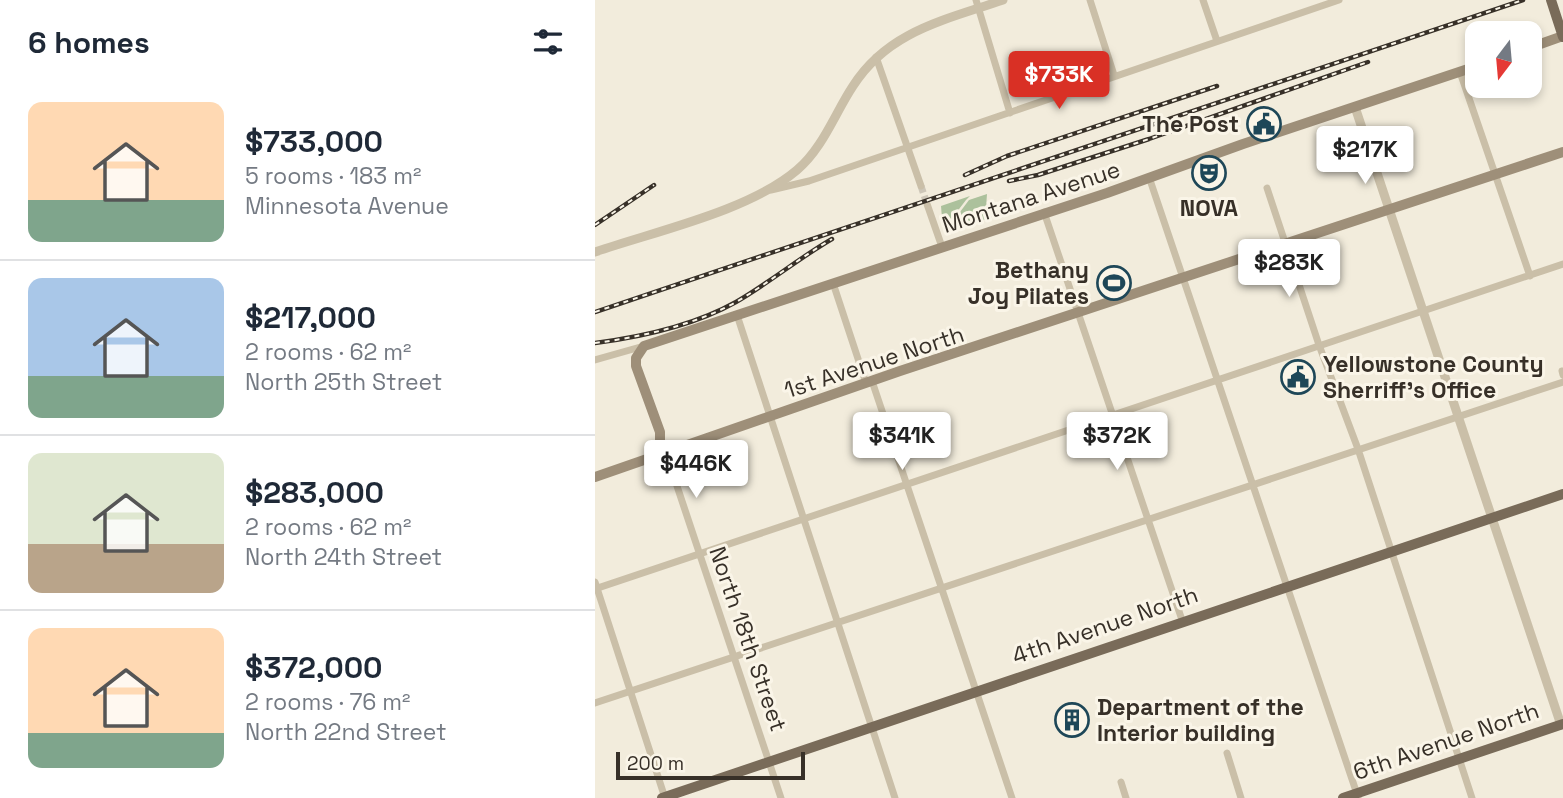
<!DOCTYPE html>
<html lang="en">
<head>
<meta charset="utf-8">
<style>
	body { margin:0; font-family:"Space Grotesk",sans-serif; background:#f6f6f7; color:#1f2937; height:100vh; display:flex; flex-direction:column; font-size:26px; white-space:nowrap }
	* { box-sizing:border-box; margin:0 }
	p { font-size:23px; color:#747a83 }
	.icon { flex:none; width:38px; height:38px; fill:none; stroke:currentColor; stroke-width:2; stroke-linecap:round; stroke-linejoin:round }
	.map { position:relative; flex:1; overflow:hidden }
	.details { display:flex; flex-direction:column; background:#fff; width:595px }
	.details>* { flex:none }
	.needle { width:46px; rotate:196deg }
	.tools { position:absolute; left:870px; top:21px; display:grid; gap:14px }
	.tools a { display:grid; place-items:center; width:77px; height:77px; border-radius:14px; background:#fff; box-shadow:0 4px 10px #0003; font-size:35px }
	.scale { position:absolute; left:21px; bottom:18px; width:189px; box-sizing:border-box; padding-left:7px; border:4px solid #373028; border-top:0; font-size:19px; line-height:24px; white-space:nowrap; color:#373028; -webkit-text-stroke:5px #faf5e8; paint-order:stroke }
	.price { position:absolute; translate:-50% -60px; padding:0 16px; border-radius:7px; background:#fff; color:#222; font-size:23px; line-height:46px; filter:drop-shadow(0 2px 4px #0008) }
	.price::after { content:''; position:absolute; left:50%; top:42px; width:21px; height:16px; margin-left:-10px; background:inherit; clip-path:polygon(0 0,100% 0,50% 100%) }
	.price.active { background:#d93025; color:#fff }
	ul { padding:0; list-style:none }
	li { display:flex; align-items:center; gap:21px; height:175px; padding:0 28px }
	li+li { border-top:2px solid #e0e1e3 }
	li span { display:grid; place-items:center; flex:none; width:196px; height:140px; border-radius:14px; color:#555 }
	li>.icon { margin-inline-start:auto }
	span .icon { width:84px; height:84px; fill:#fffc; stroke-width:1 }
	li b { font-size:30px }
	h2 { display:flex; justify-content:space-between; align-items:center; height:84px; padding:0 28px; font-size:30px }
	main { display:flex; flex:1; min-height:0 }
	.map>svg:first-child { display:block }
</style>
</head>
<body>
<main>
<section class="details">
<h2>6 homes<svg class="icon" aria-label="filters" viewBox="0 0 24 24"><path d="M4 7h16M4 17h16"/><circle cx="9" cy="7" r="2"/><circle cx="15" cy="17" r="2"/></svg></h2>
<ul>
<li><span style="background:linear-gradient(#ffd9b3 70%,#7fa58c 0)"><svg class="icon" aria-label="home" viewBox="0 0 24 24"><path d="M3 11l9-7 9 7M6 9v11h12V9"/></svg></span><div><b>$733,000</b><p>5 rooms · 183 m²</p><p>Minnesota Avenue</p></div></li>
<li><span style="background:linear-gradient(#a9c7e8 70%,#7fa58c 0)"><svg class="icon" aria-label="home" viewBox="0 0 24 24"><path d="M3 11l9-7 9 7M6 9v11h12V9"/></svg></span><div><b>$217,000</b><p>2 rooms · 62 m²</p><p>North 25th Street</p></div></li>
<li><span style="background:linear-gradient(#dfe7d0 65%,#b9a48a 0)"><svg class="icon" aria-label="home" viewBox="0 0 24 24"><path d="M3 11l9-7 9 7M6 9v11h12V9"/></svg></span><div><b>$283,000</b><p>2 rooms · 62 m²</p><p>North 24th Street</p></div></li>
<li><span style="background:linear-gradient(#ffd9b3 75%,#7fa58c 0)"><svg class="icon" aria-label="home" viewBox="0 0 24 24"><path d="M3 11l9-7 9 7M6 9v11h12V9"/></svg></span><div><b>$372,000</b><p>2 rooms · 76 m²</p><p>North 22nd Street</p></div></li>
</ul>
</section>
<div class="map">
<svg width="968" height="798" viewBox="0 0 968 798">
	<rect width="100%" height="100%" fill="#f2ecdc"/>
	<path fill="#acc19c" d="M 392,194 L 391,208 L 394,214 L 415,212 L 350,232 L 374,200 Z
		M 375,196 L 371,200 L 348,230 L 346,206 Z"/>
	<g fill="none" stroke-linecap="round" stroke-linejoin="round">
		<path stroke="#cdc6b8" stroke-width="7" stroke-dasharray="7 3.5" stroke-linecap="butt" d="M 326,186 L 332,204"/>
		<path stroke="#cabfa8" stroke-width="7" d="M 381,0 L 415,113
			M 495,0 L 519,75
			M 608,0 L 622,41
			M 281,57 L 326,186
			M 865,72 L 935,276
			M 554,177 L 763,797
			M 672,188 L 724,345 L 763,449 L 877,798
			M 176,190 L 214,181 L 744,0
			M 332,204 L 347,247
			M 449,212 L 587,620
			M 238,283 L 271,383
			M 142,315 L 300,798
			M 0,360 L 49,346
			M 967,371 L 968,375
			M 277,381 L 417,798
			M 71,453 L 186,798
			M 0,582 L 70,798
			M 0,589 L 968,264
			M 0,703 L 968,382
			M 632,753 L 646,798
			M 526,782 L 531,798"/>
		<path stroke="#cabfa8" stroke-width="9" d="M 760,107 L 966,725
			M 0,252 C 61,231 154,211 202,170 C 228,148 240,113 258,86 C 293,31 350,20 408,0"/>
		<path stroke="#9e8f79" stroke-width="10" d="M 934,48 L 968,36
			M 58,458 L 65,442 L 65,432 L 41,366 L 41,358 L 49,346 L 512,193 L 648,144 L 882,66
			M 0,477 L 305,371 L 968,152"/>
		<path stroke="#796b59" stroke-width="10" d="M 956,0 L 968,37
			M 67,798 L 968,494
			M 748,798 L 968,724"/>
		<g stroke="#373028" stroke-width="4.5">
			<path id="rail" d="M 370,175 L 412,156 L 622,86
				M 414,181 L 443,175 L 554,139 L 773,62
				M 0,225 L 59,185
				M 0,312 L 928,0
				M 0,343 C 46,337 100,325 141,302 C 174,283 204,258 237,239"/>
		</g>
		<use href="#rail" stroke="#faf5e8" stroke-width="2" stroke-dasharray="5" stroke-linecap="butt"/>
	</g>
	<defs>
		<g id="civic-ring" transform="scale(1.75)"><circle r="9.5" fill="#faf5e8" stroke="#1e4758" stroke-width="1.5"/><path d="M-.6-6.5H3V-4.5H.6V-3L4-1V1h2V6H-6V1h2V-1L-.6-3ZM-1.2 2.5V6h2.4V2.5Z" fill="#1e4758"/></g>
		<g id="theatre-ring" transform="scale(1.75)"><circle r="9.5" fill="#faf5e8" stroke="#1e4758" stroke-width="1.5"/><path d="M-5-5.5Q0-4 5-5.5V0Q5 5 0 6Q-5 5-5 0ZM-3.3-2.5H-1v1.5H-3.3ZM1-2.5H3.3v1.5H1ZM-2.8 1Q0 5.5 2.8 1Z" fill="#1e4758"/></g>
		<g id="stadium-ring" transform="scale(1.75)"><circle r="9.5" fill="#faf5e8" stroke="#1e4758" stroke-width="1.5"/><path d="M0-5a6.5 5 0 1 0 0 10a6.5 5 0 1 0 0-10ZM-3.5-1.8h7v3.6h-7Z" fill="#1e4758"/></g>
		<g id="building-ring" transform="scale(1.75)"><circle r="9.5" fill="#faf5e8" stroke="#1e4758" stroke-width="1.5"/><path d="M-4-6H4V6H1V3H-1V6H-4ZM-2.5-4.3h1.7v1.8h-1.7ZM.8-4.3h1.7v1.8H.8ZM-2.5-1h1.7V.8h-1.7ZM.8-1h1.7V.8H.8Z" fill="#1e4758"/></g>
	</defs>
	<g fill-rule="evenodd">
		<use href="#civic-ring" x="669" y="124"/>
		<use href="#theatre-ring" x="614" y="173"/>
		<use href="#stadium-ring" x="519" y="283"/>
		<use href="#civic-ring" x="703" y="377"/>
		<use href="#building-ring" x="477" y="720"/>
	</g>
	<g text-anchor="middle" stroke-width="6" stroke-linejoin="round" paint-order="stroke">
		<g font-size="23" font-weight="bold" fill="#373028" stroke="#faf5e8" text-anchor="end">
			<text x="644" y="132">The Post</text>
			<text x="614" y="216" text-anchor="middle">NOVA</text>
			<text x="494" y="278">Bethany<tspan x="494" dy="26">Joy Pilates</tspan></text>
			<text x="728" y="372" text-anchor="start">Yellowstone County<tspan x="728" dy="26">Sherriff's Office</tspan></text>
			<text x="502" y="715" text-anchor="start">Department of the<tspan x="502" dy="26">Interior building</tspan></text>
		</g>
		<g font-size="23" fill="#373028" stroke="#faf5e8">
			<text transform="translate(436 197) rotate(-18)" y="8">Montana Avenue</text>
			<text transform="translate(279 362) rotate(-18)" y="8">1st Avenue North</text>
			<text transform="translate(510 625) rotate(-19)" y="8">4th Avenue North</text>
			<text transform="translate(153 639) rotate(71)" y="8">North 18th Street</text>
			<text transform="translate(851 741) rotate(-19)" y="8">6th Avenue North</text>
		</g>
	</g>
</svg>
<div class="tools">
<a><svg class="needle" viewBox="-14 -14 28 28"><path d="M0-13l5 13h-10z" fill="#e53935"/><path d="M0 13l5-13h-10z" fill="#747a83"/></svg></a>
</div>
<div class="scale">200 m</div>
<b class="price active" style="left:464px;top:111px">$733K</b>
<b class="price" style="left:770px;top:186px">$217K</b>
<b class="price" style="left:694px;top:299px">$283K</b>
<b class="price" style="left:307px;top:472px">$341K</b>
<b class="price" style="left:522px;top:472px">$372K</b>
<b class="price" style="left:101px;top:500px">$446K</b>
</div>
</main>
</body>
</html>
